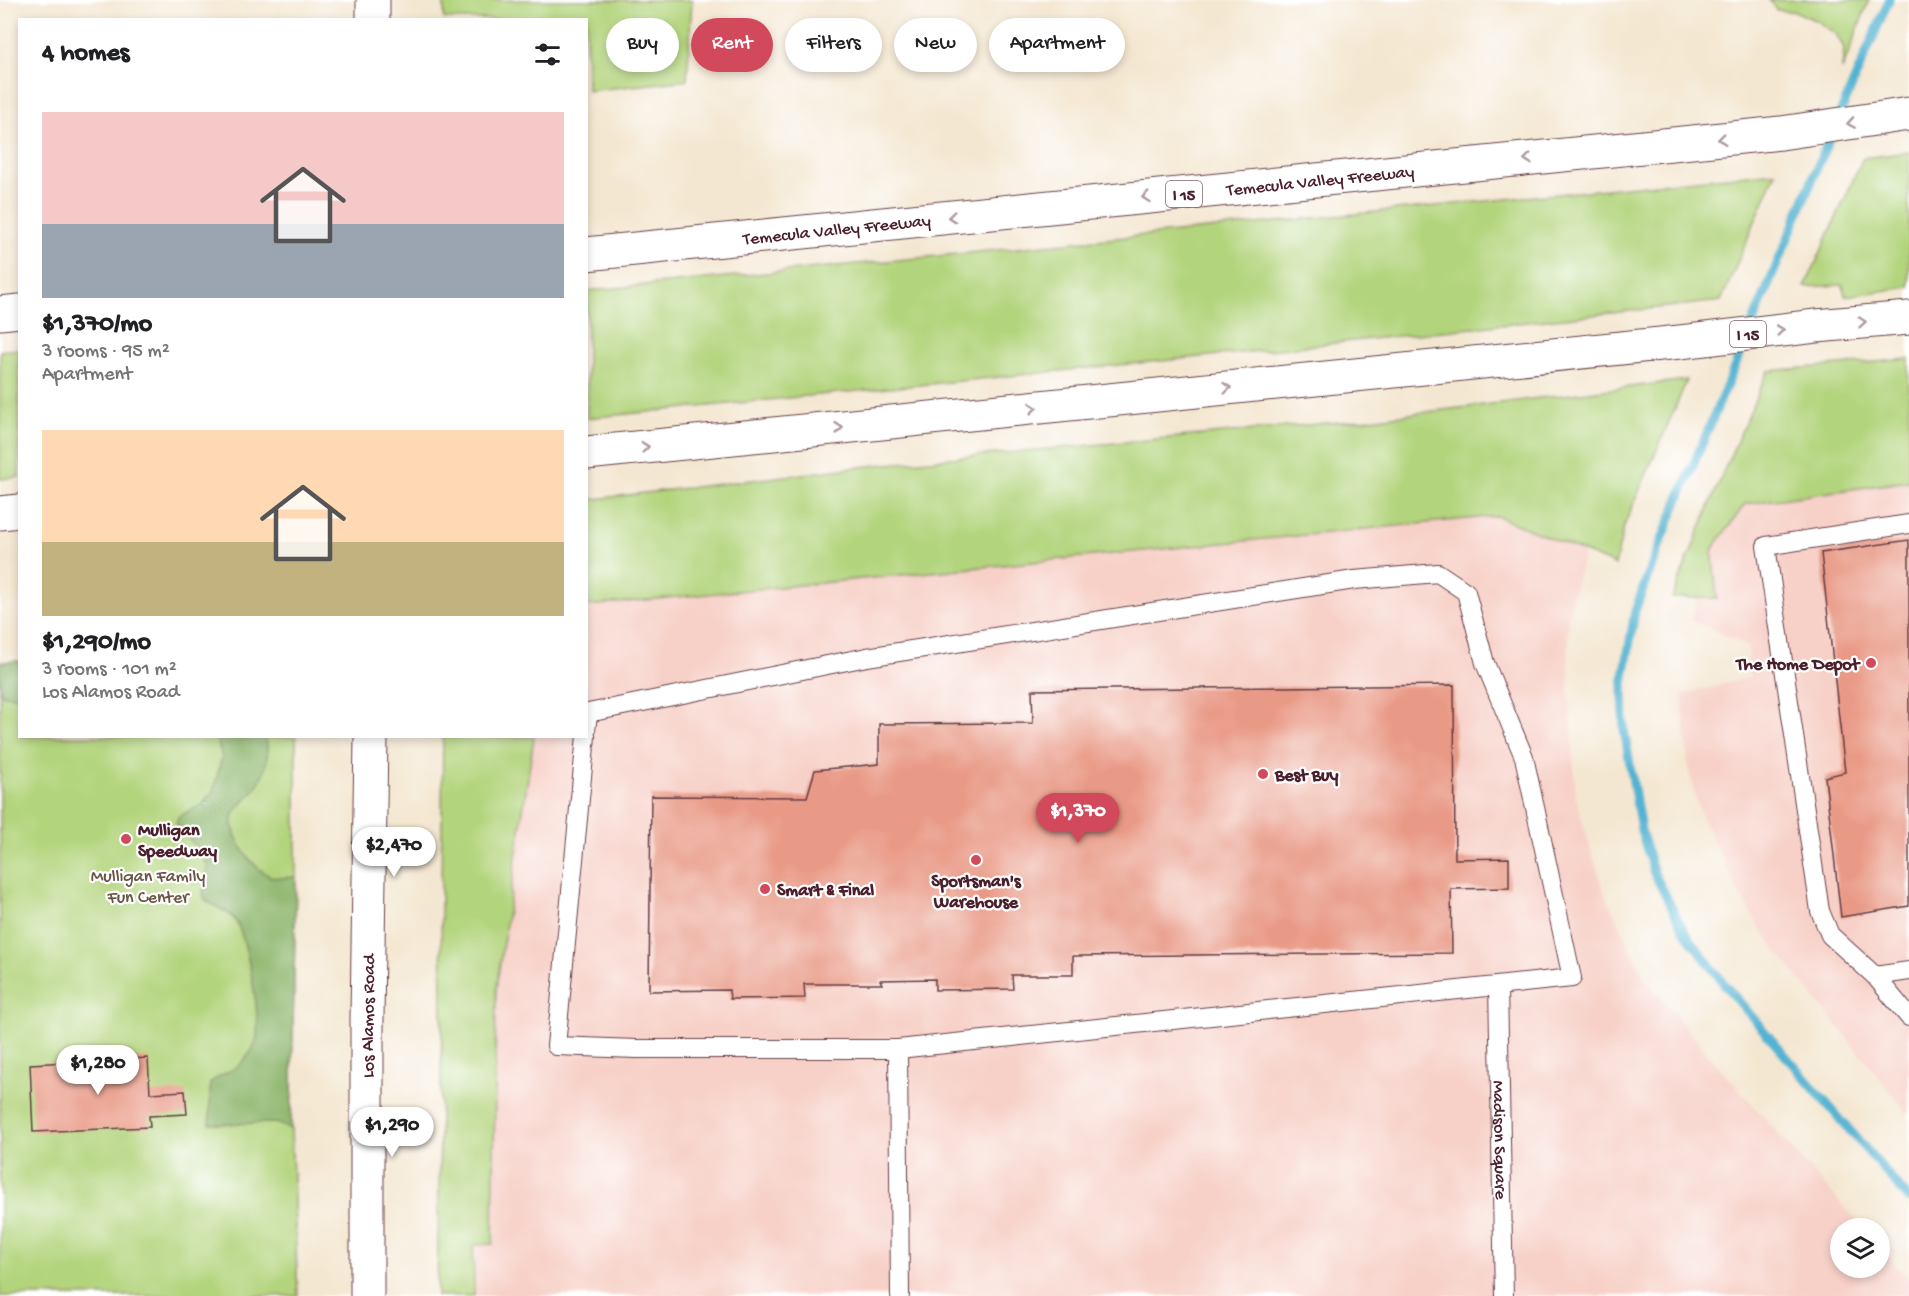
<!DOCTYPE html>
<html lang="en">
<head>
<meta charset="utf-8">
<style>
	body { margin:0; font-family:"Gochi Hand",sans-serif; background:#f6f6f6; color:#202124; height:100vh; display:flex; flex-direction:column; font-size:22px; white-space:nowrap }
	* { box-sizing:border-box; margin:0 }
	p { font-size:20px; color:#757577 }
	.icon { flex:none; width:33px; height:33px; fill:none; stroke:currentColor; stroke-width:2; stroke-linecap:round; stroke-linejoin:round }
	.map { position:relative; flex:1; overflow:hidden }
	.drawer { position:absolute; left:18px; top:18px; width:570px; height:720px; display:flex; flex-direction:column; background:#fff; border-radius:0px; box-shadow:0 3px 9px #0003 }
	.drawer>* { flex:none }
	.hud { position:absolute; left:606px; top:18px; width:570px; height:54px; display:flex; gap:12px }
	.buttons { position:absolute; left:1830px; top:1218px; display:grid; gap:12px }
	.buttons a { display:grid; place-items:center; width:60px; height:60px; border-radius:50%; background:#fff; box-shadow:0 3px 9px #0003; font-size:30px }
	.price { position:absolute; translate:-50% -51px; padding:0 14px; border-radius:21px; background:#fff; color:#222; font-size:20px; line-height:39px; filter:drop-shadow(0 2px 3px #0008) }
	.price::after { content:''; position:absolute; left:50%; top:36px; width:18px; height:14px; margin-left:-9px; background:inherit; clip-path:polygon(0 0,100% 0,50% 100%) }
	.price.active { background:#d1495b; color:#fff }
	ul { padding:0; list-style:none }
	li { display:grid; align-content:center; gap:12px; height:318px; padding:0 24px }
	li span { display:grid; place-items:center; height:186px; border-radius:0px; color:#555 }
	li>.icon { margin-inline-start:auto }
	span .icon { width:108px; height:108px; fill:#fffc; stroke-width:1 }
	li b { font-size:26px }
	h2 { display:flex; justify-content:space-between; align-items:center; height:72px; padding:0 24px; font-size:26px }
	.chip { padding:0 21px; border-radius:27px; background:#fff; box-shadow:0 3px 9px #0003; font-size:21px; line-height:54px }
	.chip.active { background:#d1495b; color:#fff }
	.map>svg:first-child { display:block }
</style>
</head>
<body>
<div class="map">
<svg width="1909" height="1296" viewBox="0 0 1909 1296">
	<rect width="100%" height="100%" fill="#fff"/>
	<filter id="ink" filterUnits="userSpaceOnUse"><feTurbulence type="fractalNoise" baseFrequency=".0167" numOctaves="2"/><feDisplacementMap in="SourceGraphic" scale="12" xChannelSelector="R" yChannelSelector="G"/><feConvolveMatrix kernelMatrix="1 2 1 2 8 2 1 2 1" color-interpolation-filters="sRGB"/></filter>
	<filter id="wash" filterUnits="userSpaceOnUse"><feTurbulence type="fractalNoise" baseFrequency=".008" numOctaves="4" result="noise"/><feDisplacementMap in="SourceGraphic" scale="24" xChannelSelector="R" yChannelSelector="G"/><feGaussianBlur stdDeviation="1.35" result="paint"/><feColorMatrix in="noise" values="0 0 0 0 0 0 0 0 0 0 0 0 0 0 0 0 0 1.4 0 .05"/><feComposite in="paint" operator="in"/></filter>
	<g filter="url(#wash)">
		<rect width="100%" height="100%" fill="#f4e7d1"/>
		<path fill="#f7d1c8" d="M 1909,481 L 1909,1115 L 1781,956 L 1758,926 L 1741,896 L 1701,815 L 1689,772 L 1682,695 L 1749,677 L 1748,646 L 1691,620 L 1698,598 L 1717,597 L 1712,550 L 1745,504 Z
			M 1497,516 L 1584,553 L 1568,615 L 1569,689 L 1576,799 L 1602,887 L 1644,977 L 1720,1068 L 1863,1228 L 1840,1228 L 1840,1268 L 1880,1268 L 1880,1247 L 1909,1280 L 1909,1296 L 474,1296 L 473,1244 L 493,1244 L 496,990 L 534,737 L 586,736 L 587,606 Z"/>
		<path fill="#b2d47c" stroke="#7e7a54" stroke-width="1.5" d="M 444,0 L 692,0 L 687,80 L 587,91 L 586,20 L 444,19 Z
			M 1769,0 L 1869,0 L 1842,70 L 1844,48 L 1836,34 L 1817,21 L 1797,12 L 1776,10 Z
			M 1909,152 L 1909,287 L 1845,296 L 1843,285 L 1805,287 L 1863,158 Z
			M 1776,172 L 1721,301 L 1270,350 L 587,418 L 587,291 Z
			M 19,349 L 19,477 L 0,479 L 0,351 Z
			M 1909,359 L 1909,481 L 1745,504 L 1712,550 L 1717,598 L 1672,598 L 1725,468 L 1768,371 Z
			M 1687,380 L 1624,526 L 1615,565 L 1497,516 L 587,606 L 587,500 L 877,465 L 1361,420 Z
			M 19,661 L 20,736 L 296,737 L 296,877 L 291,1129 L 298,1296 L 0,1296 L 0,663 Z
			M 443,737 L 534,737 L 496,990 L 493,1244 L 473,1245 L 474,1296 L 437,1296 L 442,1023 L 441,889 Z"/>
		<path fill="#8db66c" stroke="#6c6a4c" stroke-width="1.5" d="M 19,661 L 19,696 L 5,695 L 0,692 L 0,662 Z
			M 216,737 L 265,737 C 272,757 263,781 249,796 C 243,802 238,806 234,814 C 227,834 253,870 272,877 C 279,879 289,877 296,877 L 291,1129 L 276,1123 L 210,1124 L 210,1083 C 225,1070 239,1071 250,1053 C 253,1048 257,1042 257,1036 C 260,1014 247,938 235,920 C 228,909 211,907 205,899 C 199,891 212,875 205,859 C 199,848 184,834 176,823 L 178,817 L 202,804 L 213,792 L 222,757 Z"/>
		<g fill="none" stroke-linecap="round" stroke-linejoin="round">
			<path stroke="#53b3d2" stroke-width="9" d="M 1839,116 L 1889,0
				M 1751,327 L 1832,132
				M 1745,342 L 1657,551 L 1635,611 L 1623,683 L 1624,729 L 1641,830 L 1654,873 L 1684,931 L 1725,985 L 1765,1032 L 1909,1199"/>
		</g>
		<g id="blocks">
			<path fill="#e99a86" d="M 1909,540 L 1909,906 L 1841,917 L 1825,777 L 1845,772 L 1821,553 Z
				M 1454,685 L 1455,859 L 1509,858 L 1509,888 L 1451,889 L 1452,953 L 1073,956 L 1073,975 L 1012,975 L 1013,989 L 935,990 L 935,979 L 880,980 L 882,984 L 804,984 L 805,998 L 730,999 L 729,990 L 649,991 L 651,796 L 807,797 L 815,770 L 879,764 L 879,724 L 1033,723 L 1032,690 Z
				M 148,1058 L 150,1093 L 185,1091 L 187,1114 L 149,1116 L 150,1127 L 33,1132 L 30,1064 Z"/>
		</g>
	</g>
	<g filter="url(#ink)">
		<use href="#blocks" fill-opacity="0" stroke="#643d44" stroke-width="1.5"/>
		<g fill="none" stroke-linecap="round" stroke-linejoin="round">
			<g stroke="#643d44" stroke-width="20">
				<g id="service">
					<path d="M 586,736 L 556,1046 L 636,1049 L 898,1049 L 1572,978 L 1524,757 L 1485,663 L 1466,592 L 1438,573 L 1354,580 L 867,657 L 588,713 L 586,731"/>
					<path d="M 1909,971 L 1875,976 L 1909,1017"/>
					<path d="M 1875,976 L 1830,935 L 1820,911 L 1766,546 L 1909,524"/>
					<path id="s1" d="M 1498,986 L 1504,1296"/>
					<path d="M 898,1049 L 900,1296"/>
				</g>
			</g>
			<g stroke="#643d44" stroke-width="35">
				<g id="secondary">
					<path d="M 373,0 L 373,20"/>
					<path id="s2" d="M 367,1296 L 367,1019 L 371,736"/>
				</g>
			</g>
			<g stroke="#643d44" stroke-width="35">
				<g id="motorway">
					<path id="s3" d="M 586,254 L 1781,133 L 1909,114"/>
					<path d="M 0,313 L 20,311"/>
					<path d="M 586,453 L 1680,342 L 1816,326 L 1909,318"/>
					<path d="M 0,513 L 20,511"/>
				</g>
			</g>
			<use href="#service" stroke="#fff" stroke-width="18"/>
			<use href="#secondary" stroke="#fff" stroke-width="33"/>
			<use href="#motorway" stroke="#fff" stroke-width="33"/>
		</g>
		<defs><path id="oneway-chevron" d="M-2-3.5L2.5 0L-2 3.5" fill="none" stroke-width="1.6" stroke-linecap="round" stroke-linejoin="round" transform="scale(1.5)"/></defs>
		<g stroke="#ae9aa0">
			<use href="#oneway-chevron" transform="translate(1851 123) rotate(171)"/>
			<use href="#oneway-chevron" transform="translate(1722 139) rotate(174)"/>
			<use href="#oneway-chevron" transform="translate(1528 159) rotate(174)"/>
			<use href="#oneway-chevron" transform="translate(1146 197) rotate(174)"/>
			<use href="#oneway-chevron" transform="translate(952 217) rotate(174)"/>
			<use href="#oneway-chevron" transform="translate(1862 322) rotate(-5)"/>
			<use href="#oneway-chevron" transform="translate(1780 330) rotate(-7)"/>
			<use href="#oneway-chevron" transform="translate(1227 388) rotate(-6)"/>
			<use href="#oneway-chevron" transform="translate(1033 408) rotate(-6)"/>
			<use href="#oneway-chevron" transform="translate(839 428) rotate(-6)"/>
			<use href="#oneway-chevron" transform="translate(645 447) rotate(-6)"/>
		</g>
	</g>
	<g fill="#d1495b" stroke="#fff" stroke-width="2">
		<circle cx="1871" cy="663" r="6"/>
		<circle cx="1263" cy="774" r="6"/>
		<circle cx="126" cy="839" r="6"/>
		<circle cx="976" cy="860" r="6"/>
		<circle cx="765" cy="889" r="6"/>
	</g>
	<g text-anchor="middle" stroke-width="4.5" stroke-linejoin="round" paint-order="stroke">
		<g fill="#fff" stroke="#80626b" stroke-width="1.5">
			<rect x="1166" y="181" width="36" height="26" rx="4.5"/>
			<rect x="1730" y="321" width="36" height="26" rx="4.5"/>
		</g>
		<g font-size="16" font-weight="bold" fill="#4a1f2b">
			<text x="1184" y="200">I 15</text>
			<text x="1748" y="340">I 15</text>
		</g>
		<g font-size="18" fill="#4a1f2b" stroke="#fff">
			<text dy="6" stroke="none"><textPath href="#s3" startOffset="738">Temecula Valley Freeway</textPath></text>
			<text dy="6" stroke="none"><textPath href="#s3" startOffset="252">Temecula Valley Freeway</textPath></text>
			<text dy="6" stroke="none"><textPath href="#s2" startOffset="280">Los Alamos Road</textPath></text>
			<text dy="6" stroke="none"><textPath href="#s1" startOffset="154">Madison Square</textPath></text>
		</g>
		<g font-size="18" font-weight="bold" fill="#4a1f2b" stroke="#fff" text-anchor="start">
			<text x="1859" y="669" text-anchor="end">The Home Depot</text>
			<text x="1275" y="780">Best Buy</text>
			<text x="138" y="835">Mulligan<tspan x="138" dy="21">Speedway</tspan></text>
			<text x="976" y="886" text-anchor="middle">Sportsman's<tspan x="976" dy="21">Warehouse</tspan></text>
			<text x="777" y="895">Smart &amp; Final</text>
		</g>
		<g font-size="18" fill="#695543" stroke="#fff">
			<text x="148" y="881">Mulligan Family<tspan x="148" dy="21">Fun Center</tspan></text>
		</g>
	</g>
</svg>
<div class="buttons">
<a><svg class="icon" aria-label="layers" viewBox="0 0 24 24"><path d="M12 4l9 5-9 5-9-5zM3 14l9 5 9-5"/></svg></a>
</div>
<b class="price active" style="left:1078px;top:844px">$1,370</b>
<b class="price" style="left:394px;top:878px">$2,470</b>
<b class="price" style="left:98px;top:1096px">$1,280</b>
<b class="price" style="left:392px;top:1158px">$1,290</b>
<div class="hud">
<a class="chip">Buy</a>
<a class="chip active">Rent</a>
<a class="chip">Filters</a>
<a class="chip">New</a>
<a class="chip">Apartment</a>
</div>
<section class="drawer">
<h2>4 homes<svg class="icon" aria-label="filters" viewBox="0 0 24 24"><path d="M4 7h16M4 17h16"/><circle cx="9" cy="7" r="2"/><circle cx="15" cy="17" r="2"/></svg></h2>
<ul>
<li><span style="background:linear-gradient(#f6c9c9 60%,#9aa5b1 0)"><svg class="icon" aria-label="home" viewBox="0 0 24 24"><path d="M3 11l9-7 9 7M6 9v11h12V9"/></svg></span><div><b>$1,370/mo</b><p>3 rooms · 95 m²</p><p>Apartment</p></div></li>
<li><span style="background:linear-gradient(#ffd9b3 60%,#c2b280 0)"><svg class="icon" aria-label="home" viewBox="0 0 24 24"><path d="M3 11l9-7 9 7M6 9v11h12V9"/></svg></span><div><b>$1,290/mo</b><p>3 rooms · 101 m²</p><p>Los Alamos Road</p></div></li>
</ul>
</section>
</div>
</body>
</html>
